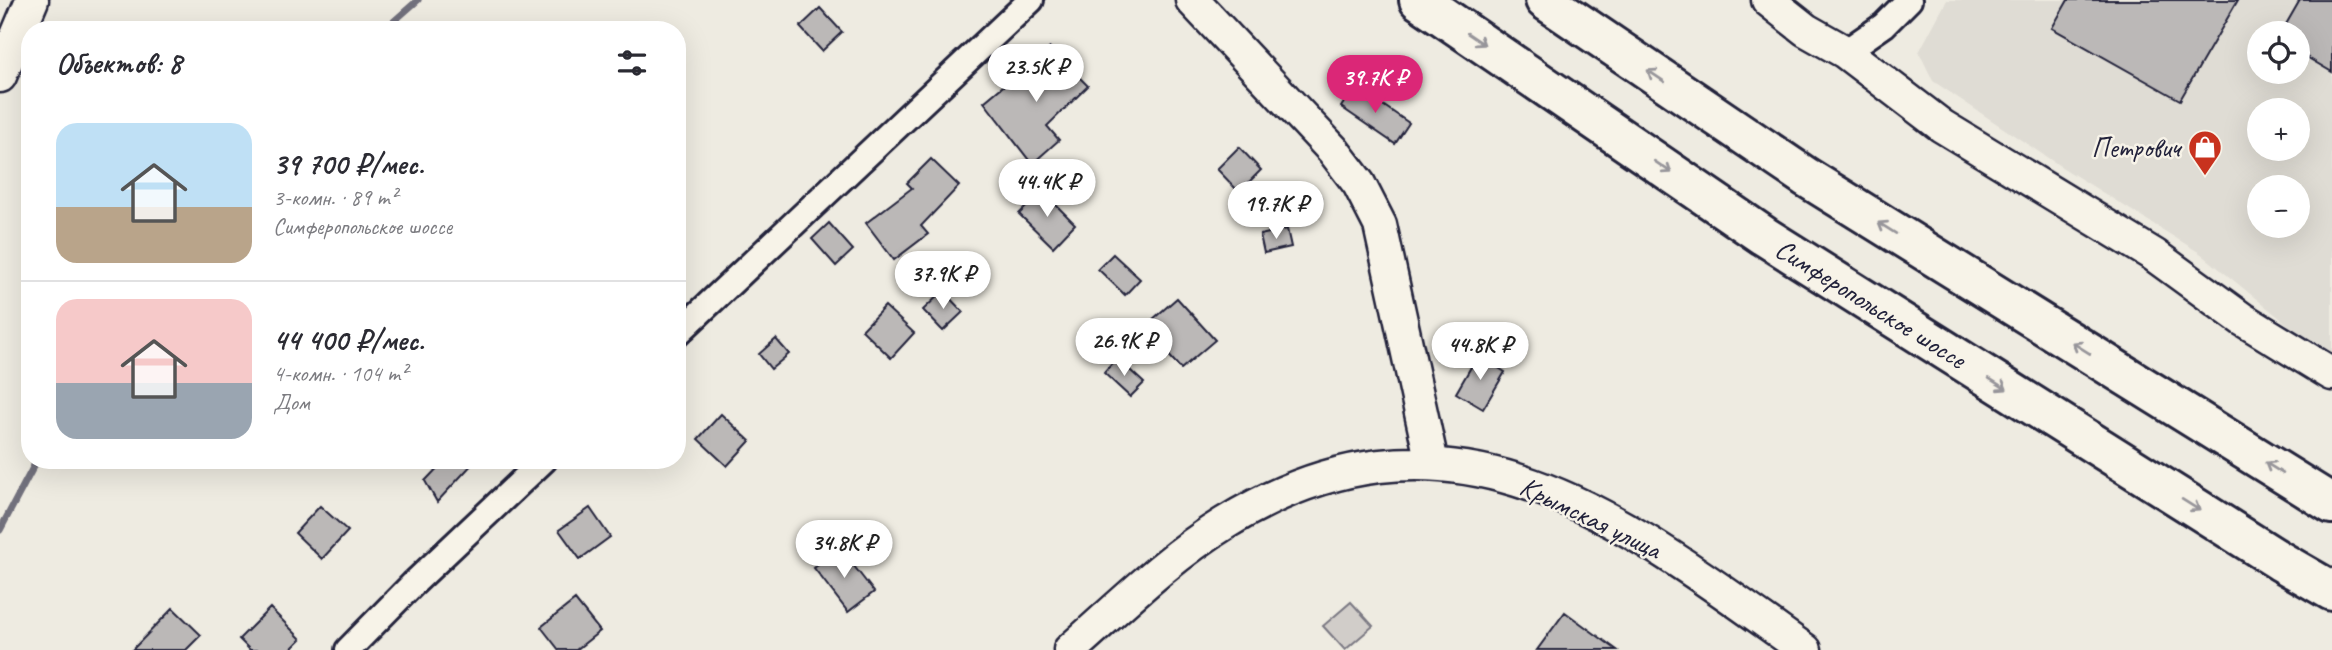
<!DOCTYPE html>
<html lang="ru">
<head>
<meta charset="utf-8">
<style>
	body { margin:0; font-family:Caveat,sans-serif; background:#f7f7f7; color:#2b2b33; height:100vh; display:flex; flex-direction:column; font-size:26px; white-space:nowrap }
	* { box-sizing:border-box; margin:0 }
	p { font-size:23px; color:#7c7c81 }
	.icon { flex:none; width:38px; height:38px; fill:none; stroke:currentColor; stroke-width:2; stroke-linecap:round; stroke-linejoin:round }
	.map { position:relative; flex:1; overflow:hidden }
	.details { position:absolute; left:21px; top:21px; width:665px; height:448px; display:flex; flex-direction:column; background:#fff; border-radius:28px; box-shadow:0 7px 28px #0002 }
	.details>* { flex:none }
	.fabs { position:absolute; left:2247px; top:21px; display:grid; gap:14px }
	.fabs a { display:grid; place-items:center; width:63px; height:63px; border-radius:50%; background:#fff; box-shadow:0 7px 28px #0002; font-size:35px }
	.price { position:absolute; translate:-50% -60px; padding:0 16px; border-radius:24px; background:#fff; color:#222; font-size:23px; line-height:46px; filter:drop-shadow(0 2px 4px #0008) }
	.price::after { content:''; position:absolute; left:50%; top:42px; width:21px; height:16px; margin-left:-10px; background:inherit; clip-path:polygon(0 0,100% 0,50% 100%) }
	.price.current { background:#db2777; color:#fff }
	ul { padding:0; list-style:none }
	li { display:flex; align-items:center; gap:21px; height:175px; padding:0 35px }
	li+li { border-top:2px solid #e1e1e2 }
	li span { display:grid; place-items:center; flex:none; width:196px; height:140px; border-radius:21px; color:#555 }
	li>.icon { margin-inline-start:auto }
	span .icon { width:84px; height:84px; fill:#fffc; stroke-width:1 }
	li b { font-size:30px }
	h2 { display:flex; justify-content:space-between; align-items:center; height:84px; padding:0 35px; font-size:30px }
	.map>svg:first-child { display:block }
</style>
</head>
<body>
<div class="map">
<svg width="2332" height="650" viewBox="0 0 2332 650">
	<rect width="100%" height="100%" fill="#eeebe1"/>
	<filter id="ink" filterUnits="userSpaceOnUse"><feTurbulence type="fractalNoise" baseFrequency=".0143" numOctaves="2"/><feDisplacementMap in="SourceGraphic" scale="14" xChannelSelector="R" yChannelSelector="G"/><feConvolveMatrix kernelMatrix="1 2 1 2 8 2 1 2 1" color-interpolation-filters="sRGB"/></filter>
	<g filter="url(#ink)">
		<path fill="#dfdcd4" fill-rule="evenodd" d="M 1947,0 L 2332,0 L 2332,354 L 2303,337 L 2200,253 L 2060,166 L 1933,81 L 1919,52 ZM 2259,33 L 2298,33 L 2298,72 L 2259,72 ZM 2259,110 L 2298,110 L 2298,149 L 2259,149 ZM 2259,187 L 2298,187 L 2298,226 L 2259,226 Z"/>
		<path fill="#d1cdc9" stroke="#7a7882" stroke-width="2" d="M 1351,602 L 1373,626 L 1345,650 L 1323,626 Z"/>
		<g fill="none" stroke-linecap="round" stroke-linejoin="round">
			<path stroke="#716f7b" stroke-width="7" d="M 384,30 L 418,0
				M 0,530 L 37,460"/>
		</g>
		<path fill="#bbb8b7" stroke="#22223b" stroke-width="2" d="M 2068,0 L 2238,0 L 2180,100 L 2052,28 Z
			M 2300,0 L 2332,0 L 2332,72 L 2298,52 L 2298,33 L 2281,33 Z
			M 820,8 L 842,32 L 822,51 L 800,27 Z
			M 1050,48 L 1088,86 L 1047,126 L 1059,140 L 1032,164 L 984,102 L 1008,82 L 1012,87 Z
			M 1355,86 L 1409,123 L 1395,144 L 1341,107 Z
			M 1239,147 L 1261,170 L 1239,192 L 1217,169 Z
			M 931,159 L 959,186 L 921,226 L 928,234 L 894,260 L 866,223 L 912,188 L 907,183 Z
			M 1308,184 L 1322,198 L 1303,216 L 1289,202 Z
			M 1042,191 L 1075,224 L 1053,247 L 1019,214 Z
			M 829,223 L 853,250 L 836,266 L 812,239 Z
			M 1287,229 L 1291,247 L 1264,253 L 1260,235 Z
			M 1113,254 L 1140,279 L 1125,295 L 1098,269 Z
			M 943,291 L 963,312 L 943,331 L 923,310 Z
			M 1177,298 L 1215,340 L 1181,369 L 1144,327 Z
			M 885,306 L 914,333 L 891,358 L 862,330 Z
			M 776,339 L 789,354 L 771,369 L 759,354 Z
			M 1478,355 L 1505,372 L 1483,409 L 1456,393 Z
			M 1117,358 L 1144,383 L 1130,397 L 1104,373 Z
			M 721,414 L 750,441 L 727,466 L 698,439 Z
			M 445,460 L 476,460 L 437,502 L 425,481 Z
			M 320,506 L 348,531 L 322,559 L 295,533 Z
			M 590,508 L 610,537 L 580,559 L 559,530 Z
			M 840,548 L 874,592 L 848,612 L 814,568 Z
			M 575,600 L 600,631 L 576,650 L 559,650 L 541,627 Z
			M 173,608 L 201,635 L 186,650 L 132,650 Z
			M 270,608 L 301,639 L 290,650 L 250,650 L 239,639 Z
			M 1565,612 L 1617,650 L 1537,650 Z"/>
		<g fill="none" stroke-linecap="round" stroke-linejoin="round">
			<g stroke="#22223b" stroke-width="30">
				<path id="minor" d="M 1845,52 L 1884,25 L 1909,0
					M 677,334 L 1031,0
					M 348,650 L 413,584 L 544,460"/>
			</g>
			<g stroke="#22223b" stroke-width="37">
				<path id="tertiary" d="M 1192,0 L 1333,150 L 1359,184 L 1380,225 L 1432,463
					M 1768,0 L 1806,30 L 1845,52 L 1942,126 L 2154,255 L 2242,319 L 2332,374
					M 0,76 L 32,0
					M 1070,650 C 1120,606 1168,558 1225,523 C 1453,383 1621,519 1805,650"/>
			</g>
			<g stroke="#22223b" stroke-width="44">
				<path id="motorway" d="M 1419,0 L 1764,236 L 2280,561 L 2332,591
					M 1545,0 L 1806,177 L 2332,504"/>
			</g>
			<use href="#minor" stroke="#f7f3e8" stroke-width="24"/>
			<use href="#tertiary" stroke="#f7f3e8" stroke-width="32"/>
			<use href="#motorway" stroke="#f7f3e8" stroke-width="38"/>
		</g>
		<defs><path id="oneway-shaft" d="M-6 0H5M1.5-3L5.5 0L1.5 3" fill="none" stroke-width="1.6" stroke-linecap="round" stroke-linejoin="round" transform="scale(1.75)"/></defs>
		<g stroke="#97959a">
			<use href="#oneway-shaft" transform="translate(1476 39) rotate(34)"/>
			<use href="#oneway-shaft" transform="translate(1656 76) rotate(-146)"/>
			<use href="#oneway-shaft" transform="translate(1663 167) rotate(34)"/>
			<use href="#oneway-shaft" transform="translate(1887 228) rotate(-148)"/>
			<use href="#oneway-shaft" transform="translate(2081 348) rotate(-148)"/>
			<use href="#oneway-shaft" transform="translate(1998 384) rotate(32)"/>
			<use href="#oneway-shaft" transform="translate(2274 468) rotate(-148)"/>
			<use href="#oneway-shaft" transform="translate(2191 505) rotate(32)"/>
		</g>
	</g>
	<defs>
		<g id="shop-pin" transform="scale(1.75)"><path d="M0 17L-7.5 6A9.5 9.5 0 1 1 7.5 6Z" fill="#c8321e" stroke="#f7f3e8"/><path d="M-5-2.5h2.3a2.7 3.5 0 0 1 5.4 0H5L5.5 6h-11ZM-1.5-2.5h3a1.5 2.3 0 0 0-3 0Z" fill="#fff"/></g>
	</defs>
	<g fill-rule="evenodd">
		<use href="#shop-pin" x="2205" y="147"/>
	</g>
	<g text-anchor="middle" stroke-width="5" stroke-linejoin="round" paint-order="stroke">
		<g font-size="28" fill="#22223b" stroke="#f7f3e8" text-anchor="end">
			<text x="2180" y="157">Петрович</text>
		</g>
		<g font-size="28" fill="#22223b" stroke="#f7f3e8">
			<text transform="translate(1871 303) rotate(32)" y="10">Симферопольское шоссе</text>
			<text transform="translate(1591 517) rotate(26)" y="10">Крымская улица</text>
		</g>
	</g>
</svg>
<div class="fabs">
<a><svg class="icon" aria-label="locate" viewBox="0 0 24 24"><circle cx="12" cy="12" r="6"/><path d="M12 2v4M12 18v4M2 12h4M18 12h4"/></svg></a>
<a>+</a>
<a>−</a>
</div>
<b class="price" style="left:1036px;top:104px">23.5K ₽</b>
<b class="price current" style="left:1375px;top:115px">39.7K ₽</b>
<b class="price" style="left:1047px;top:219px">44.4K ₽</b>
<b class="price" style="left:1276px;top:241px">19.7K ₽</b>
<b class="price" style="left:943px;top:311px">37.9K ₽</b>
<b class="price" style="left:1124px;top:378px">26.9K ₽</b>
<b class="price" style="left:1480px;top:382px">44.8K ₽</b>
<b class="price" style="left:844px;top:580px">34.8K ₽</b>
<section class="details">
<h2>Объектов: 8<svg class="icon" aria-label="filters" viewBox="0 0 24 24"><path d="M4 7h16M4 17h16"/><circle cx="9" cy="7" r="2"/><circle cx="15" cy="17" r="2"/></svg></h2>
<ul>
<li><span style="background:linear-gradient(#bfe0f5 60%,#b9a48a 0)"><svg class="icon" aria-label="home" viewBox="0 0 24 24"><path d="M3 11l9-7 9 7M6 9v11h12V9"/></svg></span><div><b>39 700 ₽/мес.</b><p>3-комн. · 89 m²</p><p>Симферопольское шоссе</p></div></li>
<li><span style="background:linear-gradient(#f6c9c9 60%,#9aa5b1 0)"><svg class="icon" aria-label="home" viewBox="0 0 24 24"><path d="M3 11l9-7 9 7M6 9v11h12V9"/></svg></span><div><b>44 400 ₽/мес.</b><p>4-комн. · 104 m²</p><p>Дом</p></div></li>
</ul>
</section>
</div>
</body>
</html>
